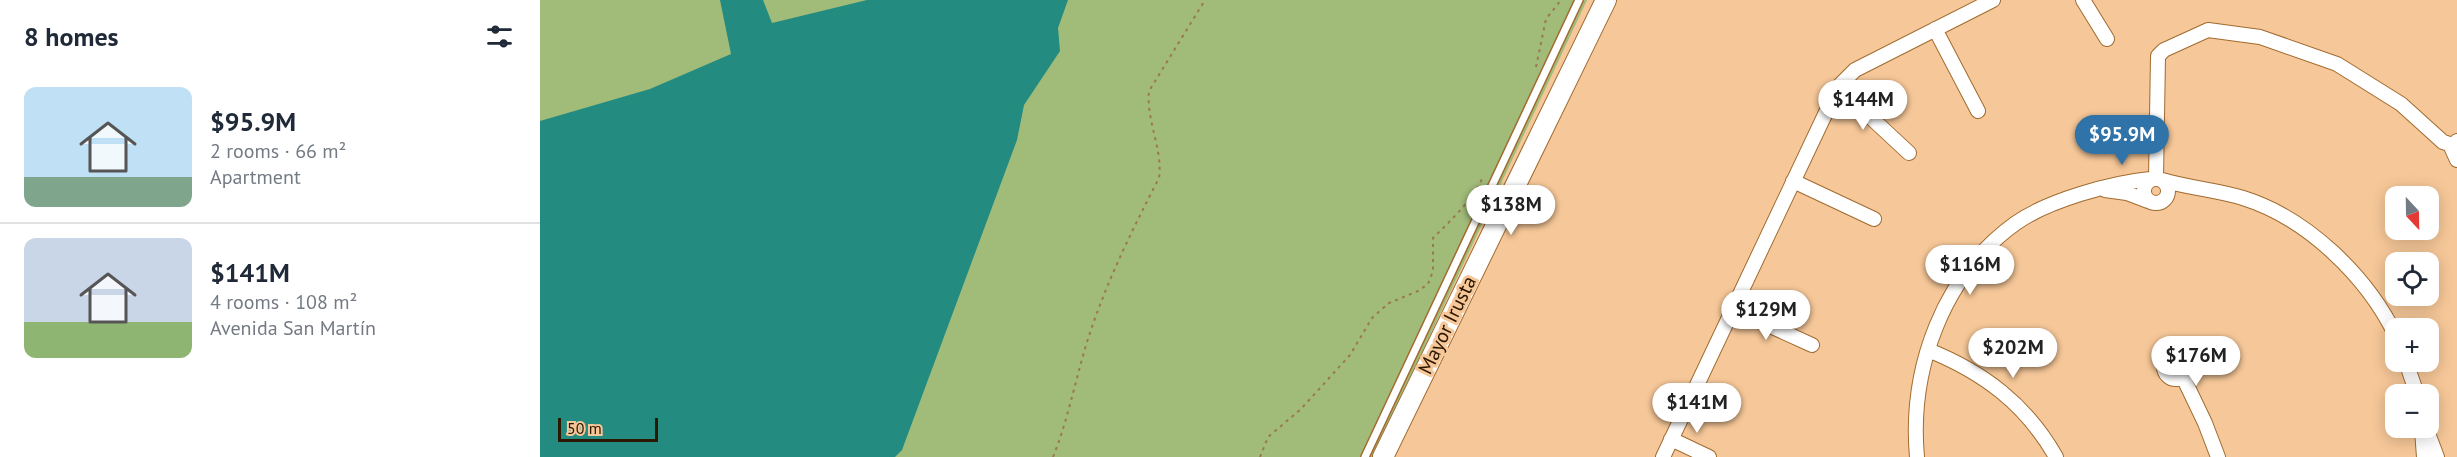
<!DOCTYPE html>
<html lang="en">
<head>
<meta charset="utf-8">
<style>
	body { margin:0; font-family:"PT Sans",sans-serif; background:#f2f2f3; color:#1f2937; height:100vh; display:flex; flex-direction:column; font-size:22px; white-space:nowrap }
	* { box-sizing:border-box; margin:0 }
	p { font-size:20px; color:#747a83 }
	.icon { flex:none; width:33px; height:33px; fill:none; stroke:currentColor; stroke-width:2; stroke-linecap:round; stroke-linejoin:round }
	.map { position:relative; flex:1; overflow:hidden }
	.panel { display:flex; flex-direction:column; background:#fff; width:540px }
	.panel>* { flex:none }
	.needle { width:39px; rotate:158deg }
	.fabs { position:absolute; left:1845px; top:186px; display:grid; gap:12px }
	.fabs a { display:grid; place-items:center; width:54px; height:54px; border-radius:12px; background:#fff; box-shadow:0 3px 15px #0003; font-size:30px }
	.scale { position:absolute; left:18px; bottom:15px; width:100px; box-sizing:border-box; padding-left:6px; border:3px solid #2c1700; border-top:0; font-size:16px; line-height:21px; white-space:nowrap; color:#2c1700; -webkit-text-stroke:4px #f6c798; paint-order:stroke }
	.price { position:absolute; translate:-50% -51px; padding:0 14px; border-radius:21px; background:#fff; color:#222; font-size:20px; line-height:39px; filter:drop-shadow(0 2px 3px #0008) }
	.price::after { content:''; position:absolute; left:50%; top:36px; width:18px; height:14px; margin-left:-9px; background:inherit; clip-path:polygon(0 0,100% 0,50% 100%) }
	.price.on { background:#3073a8; color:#fff }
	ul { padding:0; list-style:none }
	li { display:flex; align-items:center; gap:18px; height:150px; padding:0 24px }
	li+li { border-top:2px solid #e0e1e3 }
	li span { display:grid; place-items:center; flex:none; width:168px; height:120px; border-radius:12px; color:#555 }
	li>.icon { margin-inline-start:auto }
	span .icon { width:72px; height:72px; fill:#fffc; stroke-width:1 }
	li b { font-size:26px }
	h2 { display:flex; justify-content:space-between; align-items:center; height:72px; padding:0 24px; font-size:26px }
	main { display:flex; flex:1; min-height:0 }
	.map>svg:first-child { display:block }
</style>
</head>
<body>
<main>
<section class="panel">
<h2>8 homes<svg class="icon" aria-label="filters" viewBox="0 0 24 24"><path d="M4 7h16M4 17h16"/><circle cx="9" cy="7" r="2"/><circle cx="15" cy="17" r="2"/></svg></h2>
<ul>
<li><span style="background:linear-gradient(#bfe0f5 75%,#7fa58c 0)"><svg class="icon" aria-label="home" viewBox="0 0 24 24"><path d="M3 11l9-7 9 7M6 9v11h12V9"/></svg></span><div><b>$95.9M</b><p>2 rooms · 66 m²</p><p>Apartment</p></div></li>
<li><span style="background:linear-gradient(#c9d6e8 70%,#8fb573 0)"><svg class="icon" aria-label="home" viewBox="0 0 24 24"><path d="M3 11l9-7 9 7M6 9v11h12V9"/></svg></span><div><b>$141M</b><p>4 rooms · 108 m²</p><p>Avenida San Martín</p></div></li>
</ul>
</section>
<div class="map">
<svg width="1917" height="457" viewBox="0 0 1917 457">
	<rect width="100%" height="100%" fill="#f6c798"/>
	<path fill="#a1bb79" d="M 0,0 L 1047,0 L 833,457 L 0,457 Z"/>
	<path fill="#248b81" d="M 180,0 L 223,0 L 232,23 L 327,0 L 528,0 L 518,28 L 520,51 L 484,105 L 477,140 L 362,450 L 355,457 L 0,457 L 0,121 L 110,89 L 191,54 Z"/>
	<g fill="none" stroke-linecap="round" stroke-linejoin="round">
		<g stroke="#a16b2f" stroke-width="10">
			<path id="service" d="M 825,457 L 1039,0"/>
		</g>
		<g stroke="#a16b2f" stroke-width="16">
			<path id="minor" d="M 1543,0 L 1567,39
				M 1395,29 L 1438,111
				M 1298,87 L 1369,153
				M 1917,141 L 1912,149 L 1917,160
				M 1616,178 L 1618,56 L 1624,50 L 1668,30 L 1720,37 L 1797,64 L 1861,104 L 1903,142 L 1913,145
				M1604 191a12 12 0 1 1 24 0a12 12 0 1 1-24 0Z
				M 1622,180 C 1649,188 1677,190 1703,198 C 1767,218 1827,276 1856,336
				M 1253,181 L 1334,219
				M 1565,190 L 1587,193 L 1608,201
				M 1193,309 L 1272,345
				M 1388,350 C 1443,372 1486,404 1516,457
				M1624 367a12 12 0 1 1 24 0a12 12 0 1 1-24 0Z
				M 1866,362 L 1877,394
				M 1643,377 L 1665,423 L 1678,457
				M 1886,428 L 1897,457
				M 1882,430 L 1884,457
				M 1131,439 L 1169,457
				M 1123,457 L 1298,87 L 1315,70 L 1453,0
				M 1377,457 C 1369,369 1403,275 1476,223 C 1509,200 1571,183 1610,179"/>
		</g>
		<g stroke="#a16b2f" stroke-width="22">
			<path id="secondary" d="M 843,457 L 1066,0"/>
		</g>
		<path stroke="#9b7753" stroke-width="2" stroke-dasharray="3 4.5" stroke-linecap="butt" d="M 996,67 L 1006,19 L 1021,0
			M 513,457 C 528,420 535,381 547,342 C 565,285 591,232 619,178 C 623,149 606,121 609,91 L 665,0
			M 720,457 L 728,437 L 761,409 L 810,355 L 832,318 L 849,303 L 878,291 L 888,284 L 893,271 L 893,238 C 912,219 931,202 943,177"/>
		<use href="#service" stroke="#fff" stroke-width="7"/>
		<use href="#minor" stroke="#fff" stroke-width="14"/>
		<use href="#secondary" stroke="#fff" stroke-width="20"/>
	</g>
	<g text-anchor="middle" stroke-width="6" stroke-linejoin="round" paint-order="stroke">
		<g font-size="20" fill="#2c1700" stroke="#f6c798">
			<text transform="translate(907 325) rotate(-64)" y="7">Mayor Irusta</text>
		</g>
	</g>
</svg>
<div class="fabs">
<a><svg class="needle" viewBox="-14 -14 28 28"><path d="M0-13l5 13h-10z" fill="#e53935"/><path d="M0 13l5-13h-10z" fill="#747a83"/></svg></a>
<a><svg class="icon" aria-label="locate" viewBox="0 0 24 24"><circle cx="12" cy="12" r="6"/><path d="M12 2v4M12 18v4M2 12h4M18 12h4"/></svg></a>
<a>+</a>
<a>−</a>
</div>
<div class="scale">50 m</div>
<b class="price" style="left:1323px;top:131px">$144M</b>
<b class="price on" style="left:1582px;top:166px">$95.9M</b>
<b class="price" style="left:971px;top:236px">$138M</b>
<b class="price" style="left:1430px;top:296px">$116M</b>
<b class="price" style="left:1226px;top:341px">$129M</b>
<b class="price" style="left:1473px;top:379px">$202M</b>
<b class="price" style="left:1656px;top:387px">$176M</b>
<b class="price" style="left:1157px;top:434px">$141M</b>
</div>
</main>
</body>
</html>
